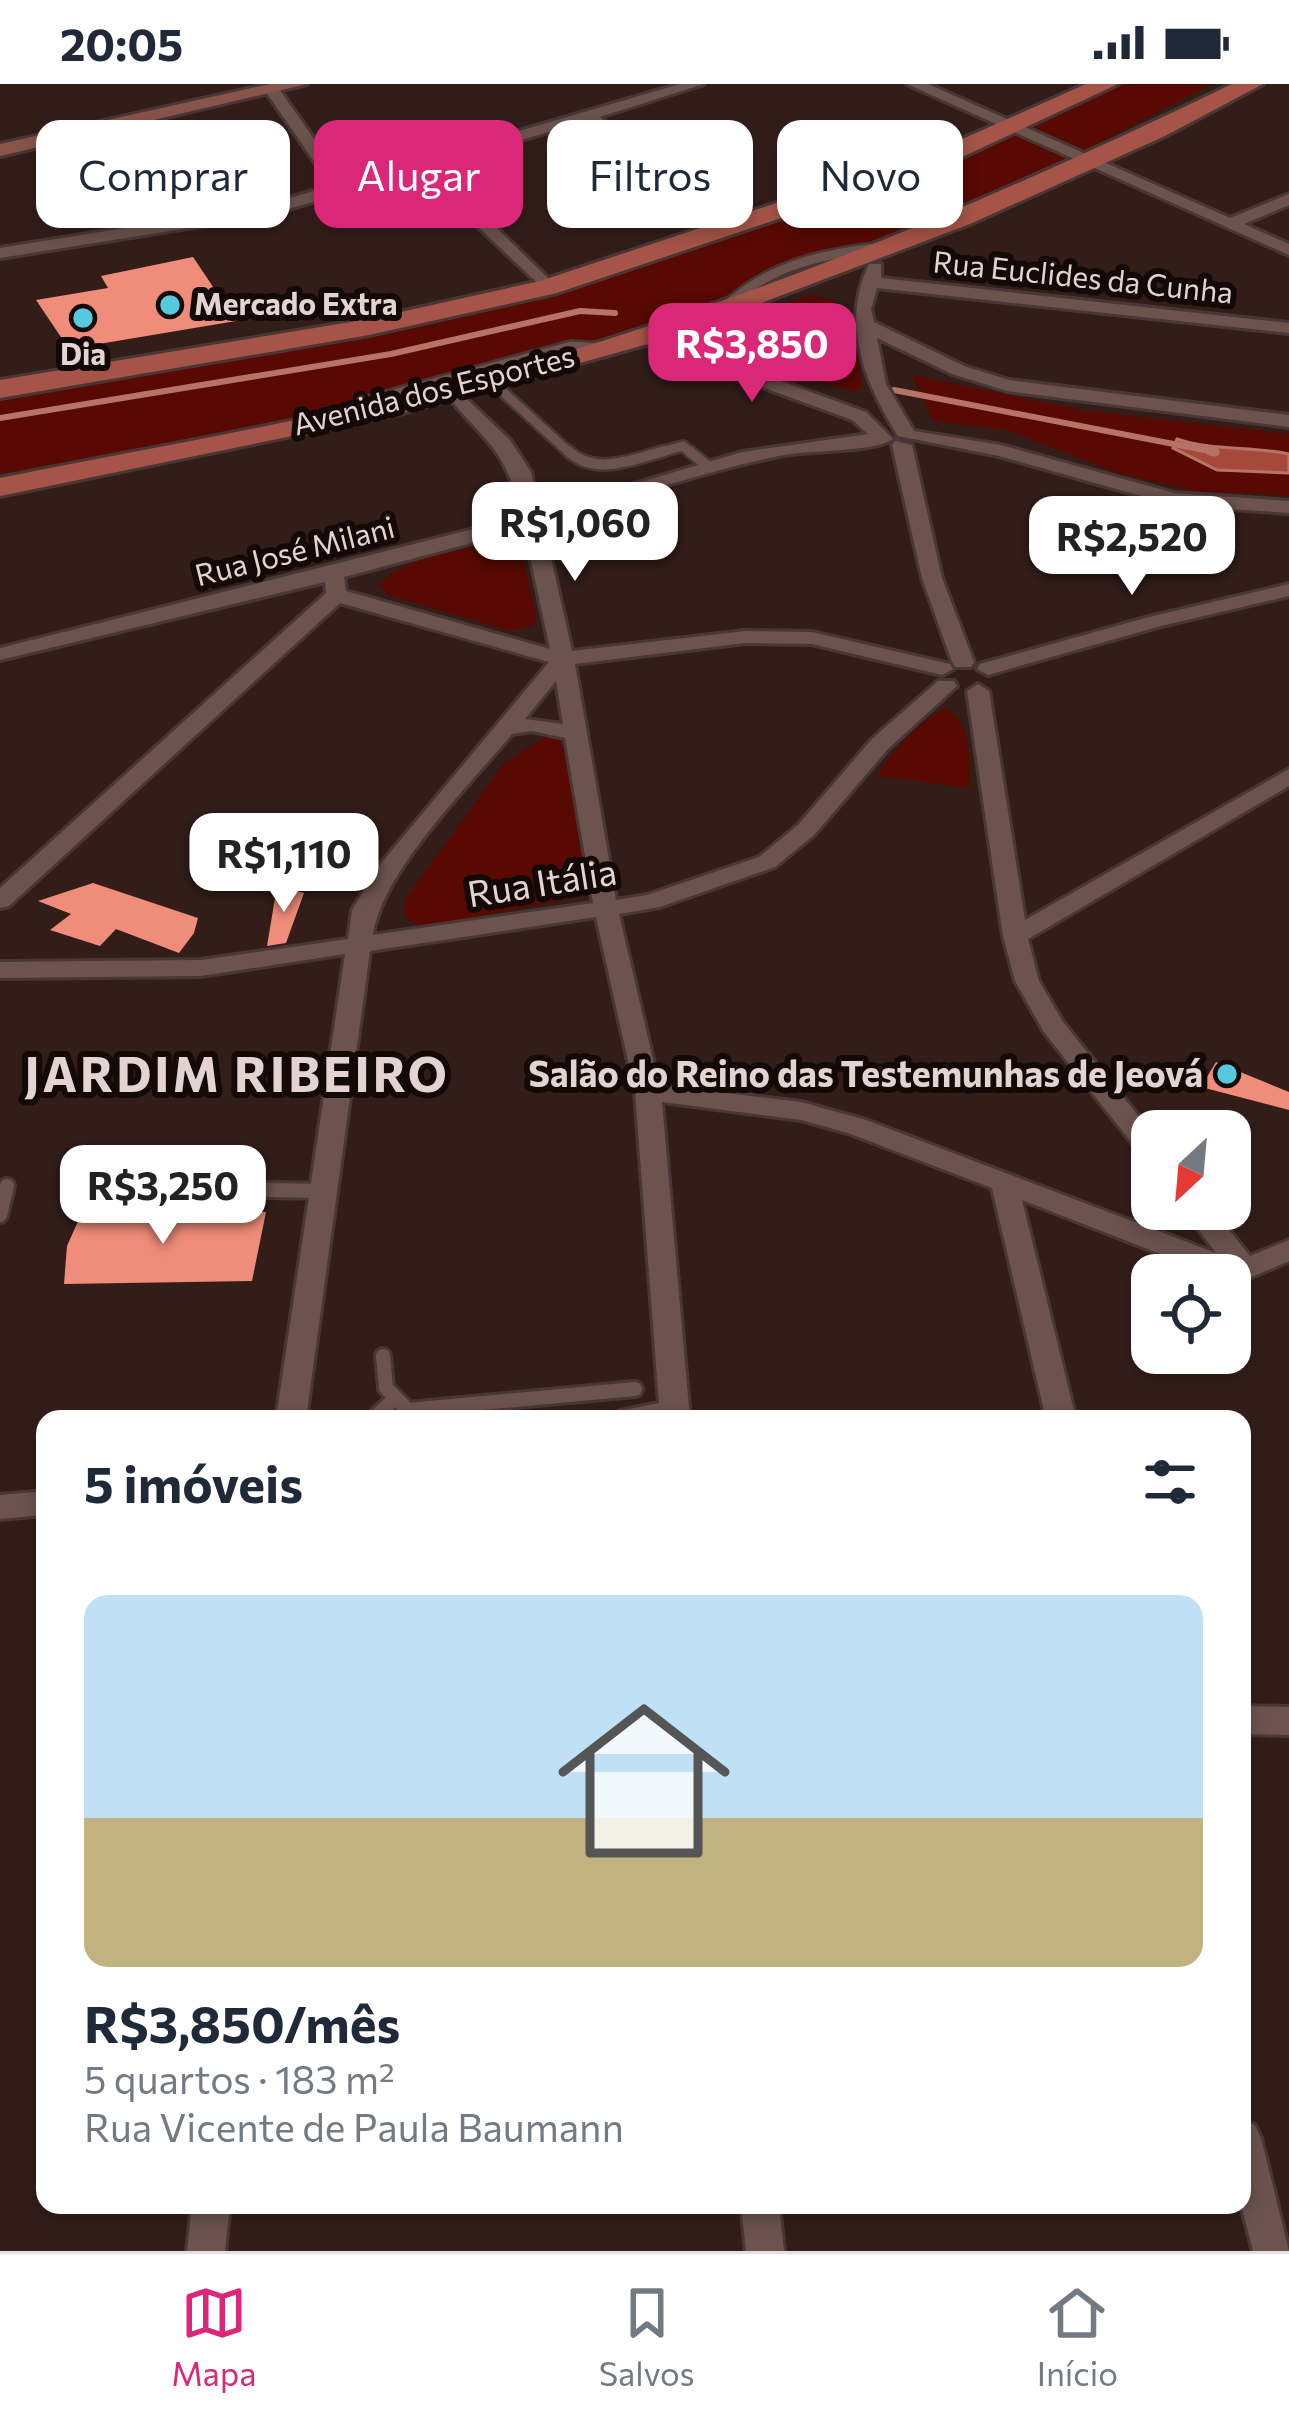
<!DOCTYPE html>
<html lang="pt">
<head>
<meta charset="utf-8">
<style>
	body { margin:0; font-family:Commissioner,sans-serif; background:#f2f2f3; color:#1f2937; height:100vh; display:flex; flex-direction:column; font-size:45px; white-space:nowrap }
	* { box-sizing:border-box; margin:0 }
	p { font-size:39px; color:#747a83 }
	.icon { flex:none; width:66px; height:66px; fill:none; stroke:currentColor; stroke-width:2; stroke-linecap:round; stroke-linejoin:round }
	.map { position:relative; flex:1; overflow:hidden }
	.drawer { position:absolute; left:36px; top:1326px; width:1215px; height:804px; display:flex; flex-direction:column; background:#fff; border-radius:24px; box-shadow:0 6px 18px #0003 }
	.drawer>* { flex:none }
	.banner { position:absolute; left:36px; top:36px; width:1218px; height:108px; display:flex; gap:24px }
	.needle { width:78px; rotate:206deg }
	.buttons { position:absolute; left:1131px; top:1026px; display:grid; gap:24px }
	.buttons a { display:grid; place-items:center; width:120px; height:120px; border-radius:24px; background:#fff; box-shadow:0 6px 18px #0003; font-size:60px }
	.price { position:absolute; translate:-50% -102px; padding:0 27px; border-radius:24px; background:#fff; color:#222; font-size:39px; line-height:78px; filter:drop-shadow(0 3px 6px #0008) }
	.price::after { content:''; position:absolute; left:50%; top:72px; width:36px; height:27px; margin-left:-18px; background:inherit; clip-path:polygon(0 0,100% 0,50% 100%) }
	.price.active { background:#db2777; color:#fff }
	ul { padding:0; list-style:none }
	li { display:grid; align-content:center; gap:24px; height:636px; padding:0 48px }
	li span { display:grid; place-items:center; height:372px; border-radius:24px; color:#555 }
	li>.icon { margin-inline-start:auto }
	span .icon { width:216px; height:216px; fill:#fffc; stroke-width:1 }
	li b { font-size:51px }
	h2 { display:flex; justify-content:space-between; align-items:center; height:144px; padding:0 48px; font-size:51px }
	.tag { padding:0 42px; border-radius:24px; background:#fff; box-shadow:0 6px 18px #0003; font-size:42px; line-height:108px }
	.tag.active { background:#db2777; color:#fff }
	.status { display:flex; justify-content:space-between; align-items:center; height:84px; padding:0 60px; background:#fff; direction:ltr }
	.status svg { height:33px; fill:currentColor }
	.menu { display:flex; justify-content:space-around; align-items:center; height:168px; border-top:3px solid #e0e1e3; background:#fff; font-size:33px; color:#747a83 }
	.menu a { display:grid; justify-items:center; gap:6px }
	.menu .active { color:#db2777 }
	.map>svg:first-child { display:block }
</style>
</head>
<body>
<div class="status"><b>20:05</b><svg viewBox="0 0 49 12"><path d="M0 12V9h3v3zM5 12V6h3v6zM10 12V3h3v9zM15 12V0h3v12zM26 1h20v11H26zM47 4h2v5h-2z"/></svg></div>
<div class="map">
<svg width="1289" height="2167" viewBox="0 0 1289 2167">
	<rect width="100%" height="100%" fill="#321d19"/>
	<path fill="#580901" d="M 1125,0 L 1212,0 L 1034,93 L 805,191 L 635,249 L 330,332 L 0,390 L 0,315 L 300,265 L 531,216 L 896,99 Z
		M 809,211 L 834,216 L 859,276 L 862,305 L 851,307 L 701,259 L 702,252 Z
		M 912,291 L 1082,326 L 1289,350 L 1289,412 L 1195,407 L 1123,391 L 1009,347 L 933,337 Z
		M 508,460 L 523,475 L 537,536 L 530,543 L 509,547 L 388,511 L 380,502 C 398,472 474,462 508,460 Z
		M 947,624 C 974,645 969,672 969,704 L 876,692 C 896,665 915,638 947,624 Z
		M 543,654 L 557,654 L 566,668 L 595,810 L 437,840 L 419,842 L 405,834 L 404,817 L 504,679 Z"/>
	<path fill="#a5493a" stroke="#b87367" stroke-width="3" d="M 1177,355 C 1212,367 1250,362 1289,370 L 1289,389 L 1217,386 L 1173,364 Z"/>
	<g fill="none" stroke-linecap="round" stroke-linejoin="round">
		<path stroke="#b87367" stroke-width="6" d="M 702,252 L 833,293
			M 894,306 L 1215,368
			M 0,334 L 391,270 L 580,227 L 615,229"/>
		<path stroke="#b87367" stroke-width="9" d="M 1210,367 L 1215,368"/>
	</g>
	<path fill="#f08c7a" d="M 193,173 L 236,237 L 69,265 L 36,216 L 108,204 L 101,192 Z
		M 93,799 L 198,834 L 194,849 L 179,869 L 116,845 L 100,862 L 50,846 L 71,830 L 38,817 Z
		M 277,802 L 304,809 L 286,859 L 267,862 Z
		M 1216,978 L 1289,1008 L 1289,1026 L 1201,1003 Z
		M 83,1126 L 266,1128 L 252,1197 L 64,1200 L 67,1162 Z"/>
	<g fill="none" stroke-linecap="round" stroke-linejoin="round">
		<g stroke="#493735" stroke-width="14">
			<path id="service-far2" d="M 723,225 C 766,183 817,171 875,164
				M 492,298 L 571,370
				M 343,330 L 364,318 L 571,262 L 598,264
				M 654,370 L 683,362 L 693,370"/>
		</g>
		<g stroke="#493735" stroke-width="15">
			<path id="service-far1" d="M 568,367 C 595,392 632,376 664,367
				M 689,367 L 709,383"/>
		</g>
		<g stroke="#493735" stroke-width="20">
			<path id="service" d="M 154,1104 L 322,1107
				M 0,1131 L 7,1102
				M 383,1272 L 386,1304 L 408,1326 L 635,1305
				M 373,1335 L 392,1317"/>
		</g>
		<g stroke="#493735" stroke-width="6">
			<path id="minor" d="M 272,0 L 277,2 L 344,98 L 680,0 L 704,0 L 600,33 L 730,146 L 716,150 L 586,37 L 433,82 L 553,199 L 553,207 L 547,208 L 419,87 L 264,132 L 0,174 L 0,164 L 262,122 L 331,102 L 264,5 Z
				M 907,0 L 928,0 L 1230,134 L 1289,110 L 1289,121 L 1244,140 L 1289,160 L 1289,171 Z
				M 869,180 L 881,180 L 881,194 L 1289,239 L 1289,249 L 877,204 L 871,225 L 874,238 L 964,282 L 1009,296 L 1289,331 L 1289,343 L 1007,307 L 952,290 L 877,254 L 886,300 L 914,347 L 1001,361 L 1174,409 L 1289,417 L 1289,429 L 1173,421 L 999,372 L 898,352 C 865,299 840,240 869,180 Z
				M 637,249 L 649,249 L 866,328 L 893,355 C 875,368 810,366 784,371 C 702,387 623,416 543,439 L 572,567 L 745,547 L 812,548 L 950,580 L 953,585 L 942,591 L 812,560 L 745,559 L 575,580 L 616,816 L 647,811 L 759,773 L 798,741 L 872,655 L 938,597 L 954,597 L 957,602 L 888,665 L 814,751 L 775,783 L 660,823 L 619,830 L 659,1001 L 801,1018 L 866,1036 L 1216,1169 L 1183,1125 L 1212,1125 L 1250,1172 L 1289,1156 L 1289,1177 L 1245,1196 L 1191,1182 L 1022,1116 L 1076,1335 L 1046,1335 L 992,1104 L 848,1049 L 801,1036 L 662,1018 L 690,1335 L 616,1335 L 620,1327 L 659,1319 L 635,1008 L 596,833 L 370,867 L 306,1335 L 276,1335 L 345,870 L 201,892 L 0,894 L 0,878 L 201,876 L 348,855 L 352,826 L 378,783 L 549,578 L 340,519 L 9,822 L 0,824 L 0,804 L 326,509 L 325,498 L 0,576 L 0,564 L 521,433 C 506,362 487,361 445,309 L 454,303 L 510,356 L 531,388 L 540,428 L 742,368 L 868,350 L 852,336 L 637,257 ZM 524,445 L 550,565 L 346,507 L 344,493 ZM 556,597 L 563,640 L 525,635 ZM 532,647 L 565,654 L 593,819 L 373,851 C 382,787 469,702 512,650 Z
				M 895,357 L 912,361 L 942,494 L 974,578 L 971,583 L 955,583 L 952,578 L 922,494 L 892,361 Z
				M 1289,500 L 1289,512 L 1161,542 L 988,591 L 977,585 L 980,580 L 1149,533 Z
				M 978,600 L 989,607 L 1025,836 L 1289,685 L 1289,702 L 1028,855 L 1039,897 L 1063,938 L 1152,1049 L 1152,1076 L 1143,1073 L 1044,948 L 1015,897 L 1003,852 L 967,607 Z
				M 45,1407 L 45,1431 L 0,1435 L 0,1411 Z
				M 1242,1622 L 1289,1623 L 1289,1651 L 1242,1650 Z
				M 1242,2036 L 1255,2041 L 1261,2054 L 1289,2167 L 1253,2167 L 1241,2121 Z
				M 192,2121 L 230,2121 L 225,2167 L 187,2167 Z
				M 741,2121 L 779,2121 L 784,2167 L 746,2167 Z"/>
		</g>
		<g stroke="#493735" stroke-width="6">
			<path id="secondary" d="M 270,0 L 307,0 L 0,72 L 0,60 Z"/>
		</g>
		<g stroke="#493735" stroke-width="6">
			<path id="primary" d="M 1086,0 L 1118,0 L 958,75 L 557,209 L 369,251 L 0,314 L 0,296 L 369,235 L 540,197 L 940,65 Z
				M 1232,0 L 1263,0 L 1165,52 L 970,140 L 669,254 L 399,330 L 0,412 L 0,394 C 184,357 370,327 550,273 C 786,203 1011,107 1232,0 Z"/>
		</g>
		<use href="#service-far2" stroke="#6c534e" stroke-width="9"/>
		<use href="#service-far1" stroke="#6c534e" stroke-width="10"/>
		<use href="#service" stroke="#6c534e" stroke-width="14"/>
		<use href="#minor" fill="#6c534e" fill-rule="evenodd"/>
		<use href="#secondary" fill="#89544a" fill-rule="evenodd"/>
		<use href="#primary" fill="#a65447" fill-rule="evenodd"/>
	</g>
	<g fill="#55cadf" stroke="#130a08" stroke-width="4.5">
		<circle cx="170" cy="221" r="12"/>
		<circle cx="83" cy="234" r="12"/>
		<circle cx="1227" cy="990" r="12"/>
	</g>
	<g text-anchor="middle" stroke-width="12" stroke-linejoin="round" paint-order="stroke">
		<g font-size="30" fill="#e3d4d1" stroke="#130a08">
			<text transform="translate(1083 194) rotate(6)" y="10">Rua Euclides da Cunha</text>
			<text transform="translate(434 307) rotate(-14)" y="10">Avenida dos Esportes</text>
			<text transform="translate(295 468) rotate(-14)" y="10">Rua José Milani</text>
		</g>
		<g font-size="30" font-weight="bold" fill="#e3d4d1" stroke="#130a08" text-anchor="start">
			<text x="194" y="231">Mercado Extra</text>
			<text x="83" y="281" text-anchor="middle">Dia</text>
		</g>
		<g font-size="36" fill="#e3d4d1" stroke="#130a08">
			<text transform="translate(542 799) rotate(-9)" y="13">Rua Itália</text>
		</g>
		<g font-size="36" font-weight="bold" fill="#e3d4d1" stroke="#130a08" text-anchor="end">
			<text x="1203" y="1003">Salão do Reino das Testemunhas de Jeová</text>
		</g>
		<g font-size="48" font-weight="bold" letter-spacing="3" fill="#e3d4d1" stroke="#130a08">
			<text x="237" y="1008">JARDIM RIBEIRO</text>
		</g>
	</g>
</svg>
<div class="buttons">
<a><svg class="needle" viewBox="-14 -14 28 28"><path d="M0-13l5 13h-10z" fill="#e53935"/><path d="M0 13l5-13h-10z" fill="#747a83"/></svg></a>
<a><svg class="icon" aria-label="locate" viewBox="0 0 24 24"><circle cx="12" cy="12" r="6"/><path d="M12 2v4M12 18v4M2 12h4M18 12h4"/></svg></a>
</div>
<b class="price active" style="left:752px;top:321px">R$3,850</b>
<b class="price" style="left:575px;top:500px">R$1,060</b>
<b class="price" style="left:1132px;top:514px">R$2,520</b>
<b class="price" style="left:284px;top:831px">R$1,110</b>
<b class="price" style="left:163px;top:1163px">R$3,250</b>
<div class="banner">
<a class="tag">Comprar</a>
<a class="tag active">Alugar</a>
<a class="tag">Filtros</a>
<a class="tag">Novo</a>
</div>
<section class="drawer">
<h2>5 imóveis<svg class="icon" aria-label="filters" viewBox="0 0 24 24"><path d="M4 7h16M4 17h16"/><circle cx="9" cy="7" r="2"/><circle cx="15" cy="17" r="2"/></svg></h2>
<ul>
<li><span style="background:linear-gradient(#bfe0f5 60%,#c2b280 0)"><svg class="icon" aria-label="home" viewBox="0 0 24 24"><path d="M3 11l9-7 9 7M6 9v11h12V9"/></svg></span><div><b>R$3,850/mês</b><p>5 quartos · 183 m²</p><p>Rua Vicente de Paula Baumann</p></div></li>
</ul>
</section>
</div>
<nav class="menu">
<a class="active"><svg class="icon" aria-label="map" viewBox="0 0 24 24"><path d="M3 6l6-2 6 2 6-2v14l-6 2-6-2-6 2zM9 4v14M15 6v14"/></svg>Mapa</a>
<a><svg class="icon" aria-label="saved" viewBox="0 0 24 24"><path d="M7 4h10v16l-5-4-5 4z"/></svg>Salvos</a>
<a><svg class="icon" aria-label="home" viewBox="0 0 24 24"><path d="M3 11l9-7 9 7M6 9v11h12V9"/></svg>Início</a>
</nav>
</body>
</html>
